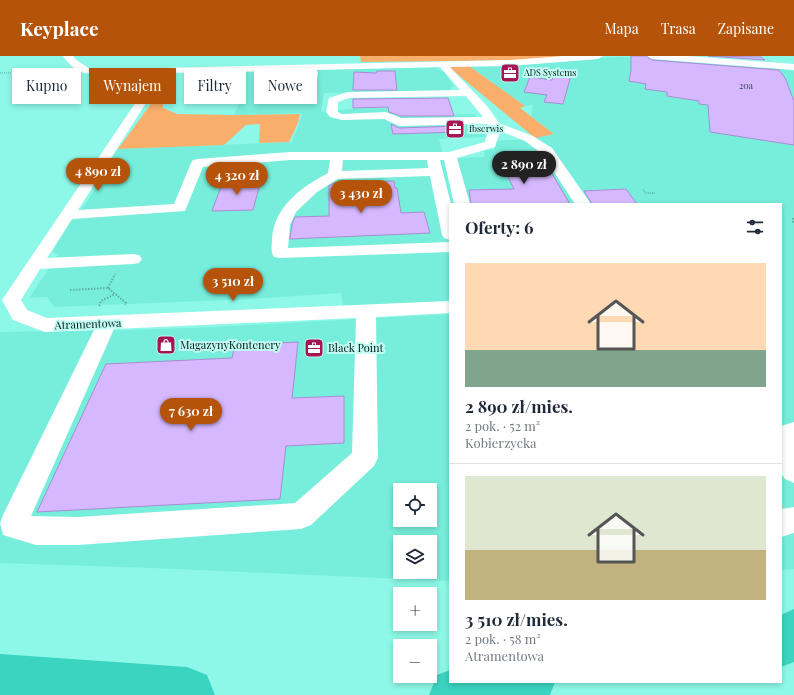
<!DOCTYPE html>
<html lang="pl">
<head>
<meta charset="utf-8">
<style>
	body { margin:0; font-family:"Playfair Display",serif; background:#f6f6f7; color:#1f2937; height:100vh; display:flex; flex-direction:column; font-size:15px; white-space:nowrap }
	* { box-sizing:border-box; margin:0 }
	p { font-size:13px; color:#747a83 }
	.icon { flex:none; width:22px; height:22px; fill:none; stroke:currentColor; stroke-width:2; stroke-linecap:round; stroke-linejoin:round }
	.map { position:relative; flex:1; overflow:hidden }
	.details { position:absolute; left:449px; top:147px; width:333px; height:480px; display:flex; flex-direction:column; background:#fff; border-radius:0px; box-shadow:0 2px 6px #0003 }
	.details>* { flex:none }
	.hud { position:absolute; left:12px; top:12px; width:377px; height:36px; display:flex; gap:8px }
	.controls { position:absolute; left:393px; top:427px; display:grid; gap:8px }
	.controls a { display:grid; place-items:center; width:44px; height:44px; border-radius:0px; background:#fff; box-shadow:0 2px 6px #0003; font-size:20px }
	.price { position:absolute; translate:-50% -34px; padding:0 9px; border-radius:14px; background:#b45309; color:#fff; font-size:13px; line-height:26px; filter:drop-shadow(0 1px 2px #0008) }
	.price::after { content:''; position:absolute; left:50%; top:24px; width:12px; height:9px; margin-left:-6px; background:inherit; clip-path:polygon(0 0,100% 0,50% 100%) }
	.price.active { background:#222; color:#fff }
	ul { padding:0; list-style:none }
	li { display:grid; align-content:center; gap:8px; height:212px; padding:0 16px }
	li+li { border-top:1px solid #e0e1e3 }
	li span { display:grid; place-items:center; height:124px; border-radius:0px; color:#555 }
	li>.icon { margin-inline-start:auto }
	span .icon { width:72px; height:72px; fill:#fffc; stroke-width:1 }
	li b { font-size:17px }
	h2 { display:flex; justify-content:space-between; align-items:center; height:48px; padding:0 16px; font-size:17px }
	.tag { padding:0 14px; border-radius:0px; background:#fff; box-shadow:0 2px 6px #0003; font-size:14px; line-height:36px }
	.tag.active { background:#b45309; color:#fff }
	header { display:flex; align-items:center; gap:24px; box-sizing:border-box; height:56px; padding:0 20px; background:#b45309; color:#fff }
	header strong { font-size:19px }
	nav { display:flex; gap:22px; margin-inline-start:auto; font-size:14px }
	.map>svg:first-child { display:block }
</style>
</head>
<body>
<header>
<strong>Keyplace</strong>
<nav><a>Mapa</a><a>Trasa</a><a>Zapisane</a></nav>
</header>
<div class="map">
<svg width="794" height="639" viewBox="0 0 794 639">
	<rect width="100%" height="100%" fill="#8df8e7"/>
	<path fill="#77eddb" fill-rule="evenodd" d="M 620,1 L 780,12 L 794,15 L 794,513 L 781,514 L 781,148 L 467,148 L 456,102 L 484,101 L 485,94 L 494,94 L 496,85 L 525,83 L 554,78 L 531,60 L 533,49 L 525,50 L 469,10 Z
		M 276,12 L 317,13 L 437,12 L 445,17 L 454,31 L 450,31 L 452,35 L 324,37 L 321,56 L 351,53 L 392,52 L 393,60 L 475,58 L 488,81 L 439,83 L 456,148 L 450,148 L 450,245 L 343,250 L 341,237 L 252,243 L 54,251 L 47,241 L 29,242 L 58,199 L 53,196 L 54,193 L 71,165 L 88,144 L 118,93 L 292,86 L 303,57 L 234,59 L 244,36 L 206,38 L 213,14 Z
		M 450,258 L 450,525 L 152,512 L 0,507 L 0,276 L 128,274 L 214,271 ZM 400,434 L 430,434 L 430,464 L 400,464 ZM 400,486 L 430,486 L 430,516 L 400,516 Z"/>
	<path fill="#f9af6b" d="M 360,0 L 570,0 L 528,4 L 361,6 Z
		M 455,9 L 469,10 L 525,50 L 520,52 L 554,78 L 535,82 L 450,12 Z
		M 177,24 C 164,33 163,36 163,52 L 177,58 L 231,59 L 300,58 L 298,67 L 289,86 L 259,87 L 260,68 L 246,69 L 224,89 L 118,93 L 153,45 L 163,25 Z"/>
	<g fill="none" stroke-linecap="round" stroke-linejoin="round">
		<path fill="#3bd4c1" fill-rule="evenodd" d="M 794,553 L 794,606 L 781,611 L 781,559 Z
			M 0,598 L 187,611 L 207,619 L 215,639 L 0,639 Z
			M 450,614 L 450,626 L 555,626 L 550,639 L 429,639 L 437,619 Z"/>
	</g>
	<path fill="#d5b8ff" stroke="#a98dd1" d="M 631,0 L 646,0 L 652,4 L 779,14 L 785,22 L 794,45 L 794,89 L 710,76 L 708,49 L 699,48 L 699,45 L 667,40 L 667,36 L 645,33 L 646,28 L 629,25 L 631,14 Z
		M 708,0 L 761,1 L 765,4 Z
		M 377,15 L 395,15 L 397,34 L 353,34 L 354,16 L 376,17 Z
		M 554,18 L 571,19 L 563,48 L 544,46 L 547,39 L 524,36 L 530,21 L 552,24 Z
		M 290,19 L 306,20 L 304,44 L 283,44 Z
		M 448,42 L 454,60 L 401,60 L 389,56 L 388,51 L 353,52 L 353,43 Z
		M 391,68 L 399,72 L 458,70 L 460,76 L 393,78 Z
		M 542,101 L 570,148 L 471,148 L 469,134 L 514,133 L 499,103 Z
		M 261,124 L 253,154 L 212,155 L 223,125 Z
		M 394,125 L 395,132 L 397,132 L 401,157 L 424,156 L 430,177 L 290,183 L 292,168 L 295,161 L 329,160 L 329,130 L 334,127 Z
		M 626,133 L 637,148 L 592,148 L 584,135 Z
		M 298,286 L 292,342 L 344,340 L 344,387 L 286,390 L 280,443 L 37,456 L 106,308 L 232,302 L 235,289 Z"/>
	<g fill="none" stroke-linecap="round" stroke-linejoin="round">
		<path stroke="#5fafa2" stroke-width="1" stroke-dasharray="1 1" stroke-linecap="butt" d="M 101,15 L 146,14
			M 0,17 L 64,16"/>
		<path stroke="#5fafa2" stroke-width="1.5" stroke-dasharray="1 1" stroke-linecap="butt" d="M 643,134 L 646,137 L 655,137"/>
		<path stroke="#5fafa2" stroke-width="2" stroke-dasharray="1.5 1.5" stroke-linecap="butt" d="M 793,162 L 793,168
			M 108,232 L 115,218
			M 70,234 L 108,232 L 126,247 L 125,249
			M 99,250 L 101,245 L 115,238"/>
		<path fill="#fff" fill-rule="evenodd" d="M 63,0 L 73,0 L 75,3 L 93,15 L 91,17 C 81,20 68,8 63,0 Z
			M 563,0 L 603,0 L 598,3 L 511,10 L 450,11 L 487,50 L 499,67 L 533,80 L 552,92 L 591,148 L 575,148 L 542,98 L 525,85 L 500,75 L 495,91 L 457,102 L 470,148 L 454,148 L 444,104 L 440,104 L 451,148 L 450,184 L 444,182 L 442,179 L 430,120 L 338,123 L 317,136 L 296,156 L 290,169 L 288,192 L 450,186 L 450,196 L 280,202 L 274,201 C 270,195 272,189 272,183 C 274,150 302,131 328,117 L 330,104 L 290,104 L 203,111 L 185,155 L 72,163 L 47,202 L 133,198 L 139,199 L 142,203 L 139,207 L 133,208 L 40,213 L 21,244 L 27,254 L 47,262 L 450,245 L 450,257 L 376,261 L 378,402 L 374,410 L 311,469 L 301,473 L 78,489 L 36,489 L 3,479 L 0,467 L 3,459 L 94,274 L 45,276 L 13,264 L 2,244 L 159,12 L 511,4 ZM 440,11 L 460,34 L 348,36 L 329,42 L 326,56 L 330,61 L 342,64 L 384,63 L 399,70 L 487,68 L 489,70 L 485,86 L 449,96 L 290,96 L 198,103 L 193,104 L 191,107 L 174,148 L 78,154 L 165,17 L 278,15 L 274,35 L 279,38 L 284,35 L 287,14 L 290,14 L 289,16 L 291,18 L 308,19 L 305,44 L 310,47 L 315,44 L 318,16 L 316,14 ZM 466,40 L 483,61 L 401,62 L 386,56 L 342,58 L 338,56 L 338,46 L 349,42 ZM 343,104 L 427,104 L 428,112 L 342,115 ZM 356,262 L 352,397 L 295,447 L 78,461 L 31,460 L 114,273 Z
			M 647,0 L 688,0 L 794,8 L 794,14 L 652,3 Z
			M 794,366 L 794,427 L 785,423 L 781,417 L 781,370 Z
			M 794,451 L 794,477 L 781,481 L 781,453 Z"/>
	</g>
	<defs>
		<g id="office-square" transform="scale(1)"><rect x="-9" y="-9" width="18" height="18" rx="4" fill="#a61553" stroke="#c1fcf2"/><path d="M-6-3h4V-5.5h4V-3h4V5H-6ZM-1-4.5V-3h2v-1.5ZM-6 0V1H6V0Z" fill="#fff"/></g>
		<g id="shop-square" transform="scale(1)"><rect x="-9" y="-9" width="18" height="18" rx="4" fill="#a61553" stroke="#c1fcf2"/><path d="M-5-2.5h2.3a2.7 3.5 0 0 1 5.4 0H5L5.5 6h-11ZM-1.5-2.5h3a1.5 2.3 0 0 0-3 0Z" fill="#fff"/></g>
	</defs>
	<g fill-rule="evenodd">
		<use href="#office-square" x="510" y="17"/>
		<use href="#office-square" x="455" y="73"/>
		<use href="#shop-square" x="166" y="289"/>
		<use href="#office-square" x="314" y="292"/>
	</g>
	<g text-anchor="middle" stroke-width="4" stroke-linejoin="round" paint-order="stroke">
		<g font-size="9" fill="#021916" stroke="#c1fcf2" text-anchor="start">
			<text x="524" y="20">ADS Systems</text>
			<text x="469" y="76">fbserwis</text>
		</g>
		<g font-size="9" fill="#374150">
			<text x="746" y="33">20a</text>
		</g>
		<g font-size="11" fill="#021916" stroke="#c1fcf2">
			<text transform="translate(88 268) rotate(-2)" y="4">Atramentowa</text>
		</g>
		<g font-size="11" fill="#021916" stroke="#c1fcf2" text-anchor="start">
			<text x="180" y="293">MagazynyKontenery</text>
			<text x="328" y="296">Black Point</text>
		</g>
	</g>
</svg>
<div class="controls">
<a><svg class="icon" aria-label="locate" viewBox="0 0 24 24"><circle cx="12" cy="12" r="6"/><path d="M12 2v4M12 18v4M2 12h4M18 12h4"/></svg></a>
<a><svg class="icon" aria-label="layers" viewBox="0 0 24 24"><path d="M12 4l9 5-9 5-9-5zM3 14l9 5 9-5"/></svg></a>
<a>+</a>
<a>−</a>
</div>
<b class="price active" style="left:524px;top:129px">2 890 zł</b>
<b class="price" style="left:98px;top:136px">4 890 zł</b>
<b class="price" style="left:237px;top:140px">4 320 zł</b>
<b class="price" style="left:361px;top:158px">3 430 zł</b>
<b class="price" style="left:233px;top:246px">3 510 zł</b>
<b class="price" style="left:191px;top:376px">7 630 zł</b>
<div class="hud">
<a class="tag">Kupno</a>
<a class="tag active">Wynajem</a>
<a class="tag">Filtry</a>
<a class="tag">Nowe</a>
</div>
<section class="details">
<h2>Oferty: 6<svg class="icon" aria-label="filters" viewBox="0 0 24 24"><path d="M4 7h16M4 17h16"/><circle cx="9" cy="7" r="2"/><circle cx="15" cy="17" r="2"/></svg></h2>
<ul>
<li><span style="background:linear-gradient(#ffd9b3 70%,#7fa58c 0)"><svg class="icon" aria-label="home" viewBox="0 0 24 24"><path d="M3 11l9-7 9 7M6 9v11h12V9"/></svg></span><div><b>2 890 zł/mies.</b><p>2 pok. · 52 m²</p><p>Kobierzycka</p></div></li>
<li><span style="background:linear-gradient(#dfe7d0 60%,#c2b280 0)"><svg class="icon" aria-label="home" viewBox="0 0 24 24"><path d="M3 11l9-7 9 7M6 9v11h12V9"/></svg></span><div><b>3 510 zł/mies.</b><p>2 pok. · 58 m²</p><p>Atramentowa</p></div></li>
</ul>
</section>
</div>
</body>
</html>
